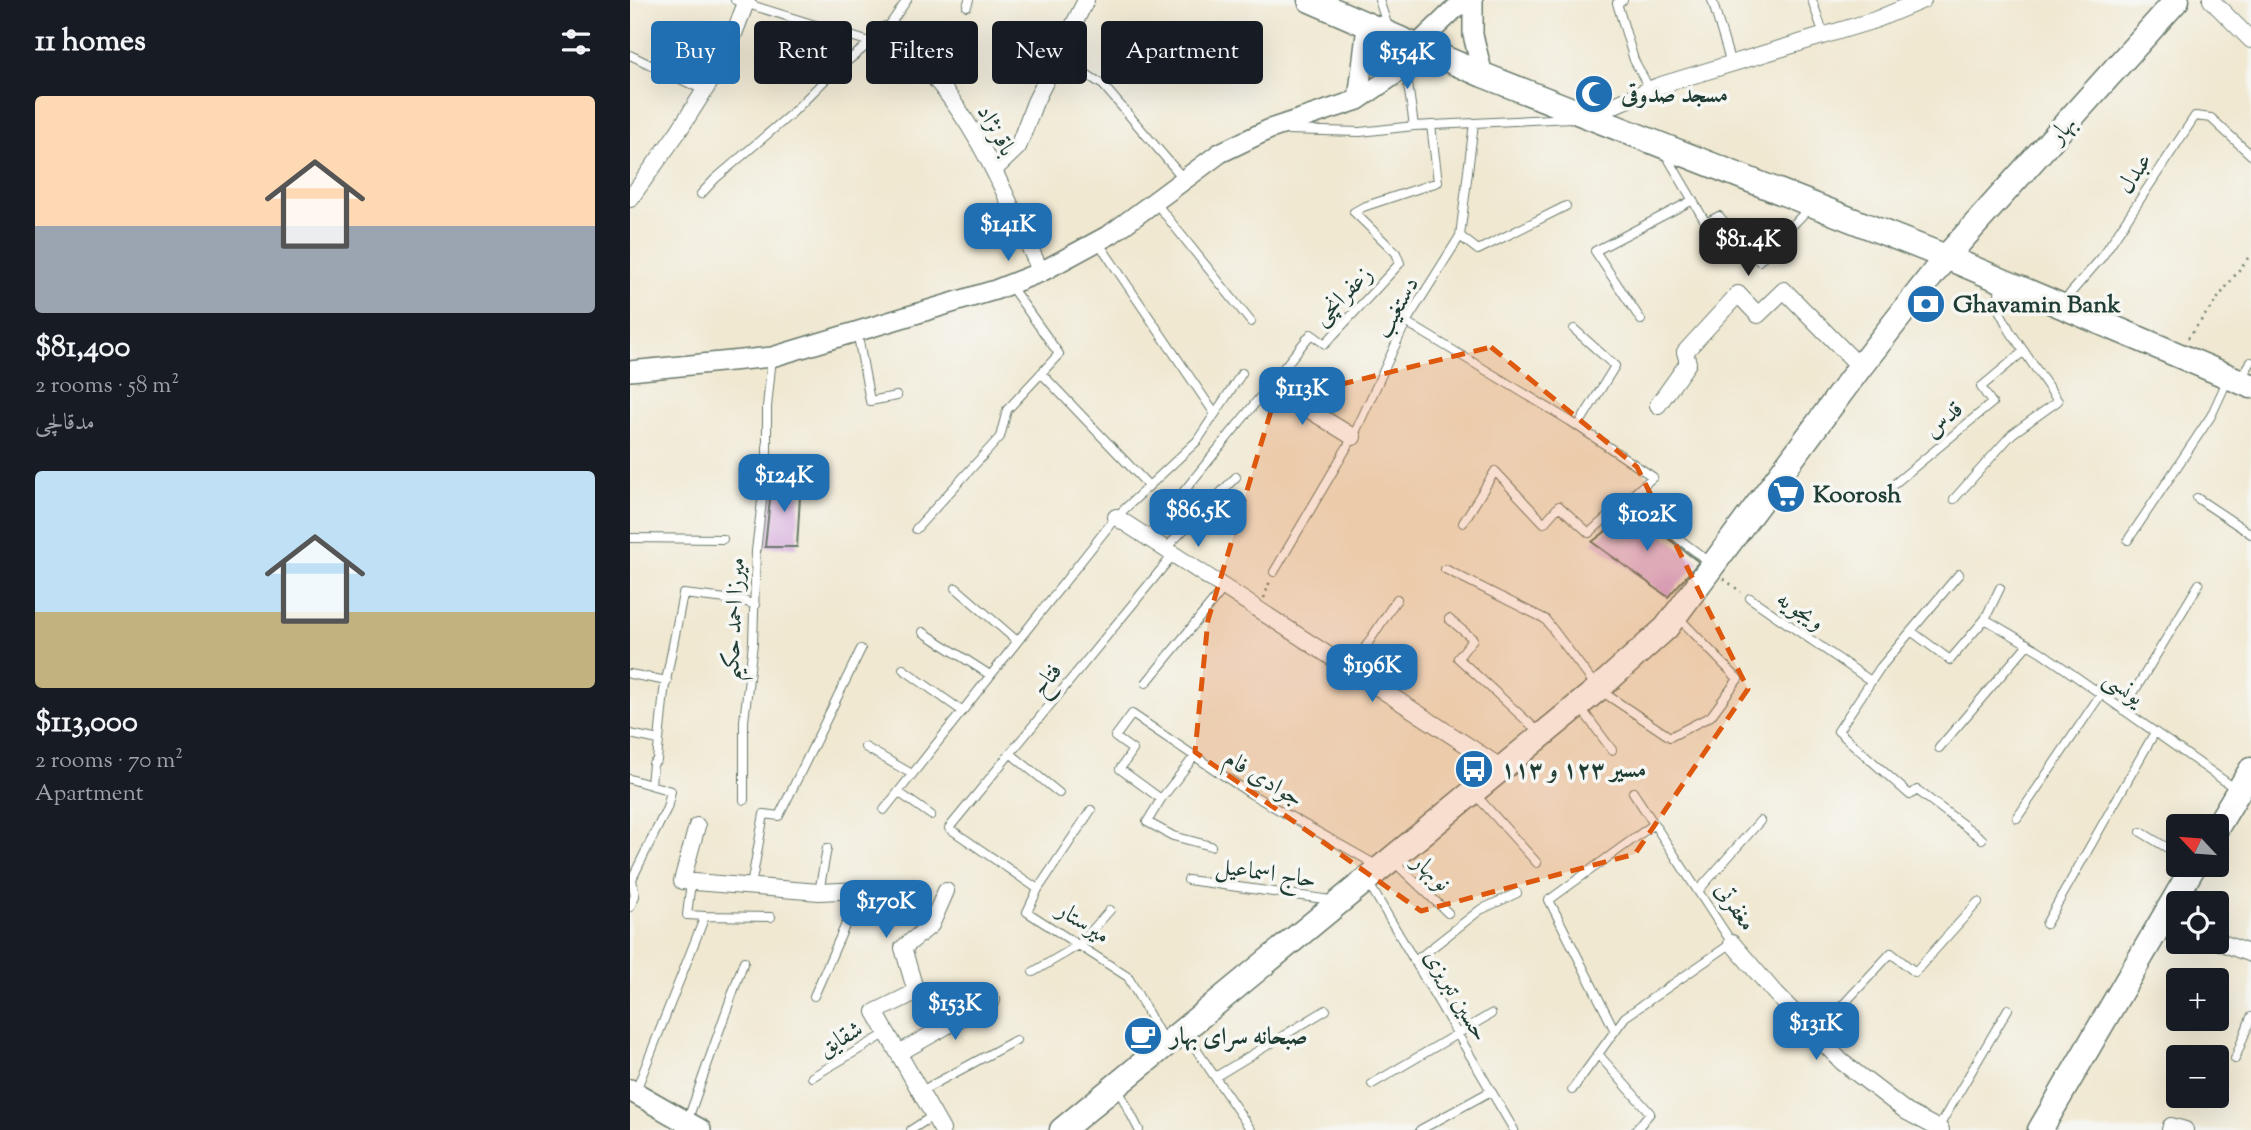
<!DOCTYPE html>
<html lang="en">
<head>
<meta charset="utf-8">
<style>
	body { margin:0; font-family:"Sorts Mill Goudy",Amiri,serif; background:#20242c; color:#f1f3f6; height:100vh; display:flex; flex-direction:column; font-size:26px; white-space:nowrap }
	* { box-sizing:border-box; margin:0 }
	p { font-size:23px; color:#9ea1a6 }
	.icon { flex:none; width:38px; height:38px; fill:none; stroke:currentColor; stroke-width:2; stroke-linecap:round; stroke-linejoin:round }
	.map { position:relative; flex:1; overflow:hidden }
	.side { display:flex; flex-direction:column; background:#171b24; width:630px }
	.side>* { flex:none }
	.hud { position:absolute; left:21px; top:21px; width:665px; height:63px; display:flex; gap:14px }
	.needle { width:46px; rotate:296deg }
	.buttons { position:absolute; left:1536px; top:814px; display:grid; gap:14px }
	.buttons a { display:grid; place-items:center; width:63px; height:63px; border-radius:7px; background:#171b24; box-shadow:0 7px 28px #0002; font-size:35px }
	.price { position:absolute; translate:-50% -60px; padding:0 16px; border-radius:14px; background:#1f6fb2; color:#fff; font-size:23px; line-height:46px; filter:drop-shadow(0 2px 4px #0008) }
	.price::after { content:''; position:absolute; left:50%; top:42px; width:21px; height:16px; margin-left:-10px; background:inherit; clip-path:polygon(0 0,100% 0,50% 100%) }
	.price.selected { background:#222; color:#fff }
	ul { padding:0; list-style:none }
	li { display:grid; align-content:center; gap:14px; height:371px; padding:0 35px }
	li span { display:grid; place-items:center; height:217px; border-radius:7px; color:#555 }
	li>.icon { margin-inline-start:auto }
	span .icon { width:126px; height:126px; fill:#fffc; stroke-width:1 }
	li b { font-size:30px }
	h2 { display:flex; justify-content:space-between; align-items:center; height:84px; padding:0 35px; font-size:30px }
	.chip { padding:0 24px; border-radius:7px; background:#171b24; box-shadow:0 7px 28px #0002; font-size:24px; line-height:63px }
	.chip.selected { background:#1f6fb2; color:#fff }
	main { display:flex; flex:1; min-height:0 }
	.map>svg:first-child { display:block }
</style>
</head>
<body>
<main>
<section class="side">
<h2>11 homes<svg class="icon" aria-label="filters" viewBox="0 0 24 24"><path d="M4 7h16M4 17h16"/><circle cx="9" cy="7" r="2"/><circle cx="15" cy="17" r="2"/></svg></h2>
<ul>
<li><span style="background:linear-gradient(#ffd9b3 60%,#9aa5b1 0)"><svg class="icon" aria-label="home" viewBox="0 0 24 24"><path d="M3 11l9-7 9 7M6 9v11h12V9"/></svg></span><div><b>$81,400</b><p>2 rooms · 58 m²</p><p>مدقالچی</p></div></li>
<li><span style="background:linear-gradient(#bfe0f5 65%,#c2b280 0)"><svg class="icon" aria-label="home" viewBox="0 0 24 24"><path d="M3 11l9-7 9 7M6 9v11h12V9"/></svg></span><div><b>$113,000</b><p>2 rooms · 70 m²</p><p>Apartment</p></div></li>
</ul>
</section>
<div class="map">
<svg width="1621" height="1130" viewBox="0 0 1621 1130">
	<rect width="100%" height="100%" fill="#f6f6f2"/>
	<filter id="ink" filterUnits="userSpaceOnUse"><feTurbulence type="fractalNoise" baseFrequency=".0143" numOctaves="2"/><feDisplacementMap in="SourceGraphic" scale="14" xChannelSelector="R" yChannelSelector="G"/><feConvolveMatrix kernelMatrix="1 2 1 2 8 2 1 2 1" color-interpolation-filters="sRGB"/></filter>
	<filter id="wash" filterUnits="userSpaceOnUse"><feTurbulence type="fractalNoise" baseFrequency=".00686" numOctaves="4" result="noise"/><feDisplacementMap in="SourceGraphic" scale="28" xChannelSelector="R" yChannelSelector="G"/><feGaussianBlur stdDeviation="1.57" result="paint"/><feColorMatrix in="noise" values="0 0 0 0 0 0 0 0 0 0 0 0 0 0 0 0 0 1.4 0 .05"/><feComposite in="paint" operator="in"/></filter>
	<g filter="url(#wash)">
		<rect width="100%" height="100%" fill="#f0e8d1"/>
		<g id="blocks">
			<path fill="#d3a2da" d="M 142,480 L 171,480 L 167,547 L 135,547 Z
				M 1002,511 L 1069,562 L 1038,597 L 962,542 Z"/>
		</g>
	</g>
	<g filter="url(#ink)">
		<use href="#blocks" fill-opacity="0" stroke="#68796b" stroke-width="2"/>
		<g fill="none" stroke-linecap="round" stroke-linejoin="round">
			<g stroke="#68796b" stroke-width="10">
				<path id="service" d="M 105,0 L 240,42
					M 749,0 L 759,30
					M 993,0 L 987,3 L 1004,60 L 1020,90
					M 1082,0 L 1101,64
					M 1182,0 L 1194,35
					M 337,6 L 339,0
					M 0,55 L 75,91
					M 429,56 L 473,85 L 553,178
					M 776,70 L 784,126
					M 657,130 L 730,132 L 784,126 L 941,118
					M 1035,153 L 1076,223 L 1089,216 L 1129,261 L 1180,207
					M 71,194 L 85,179 L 161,114 L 199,76 L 256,30 L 277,0
					M 525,202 L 621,322
					M 830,236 L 848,250 L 936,206
					M 468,242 L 585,414
					M 1432,303 L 1472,257 L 1565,116 L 1581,118 L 1621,155
					M 1011,320 L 965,251 L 1063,200
					M 776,322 L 940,421 L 1023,477 L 959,533 L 929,506 L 914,523 L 865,471 L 833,523
					M 944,329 L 985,366 L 948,426
					M 227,331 L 240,401 L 267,396
					M 411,373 L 519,486
					M 1611,378 L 1621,362
					M 1263,485 L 1362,403 L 1351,387 L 1394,351
					M 1567,498 L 1621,534
					M 1324,499 L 1382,434 L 1428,401 L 1380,331 L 1368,308 L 1370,283
					M 997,500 L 1081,563
					M 542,506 L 681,334 L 695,344 L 770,263 L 766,253 L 724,212 L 733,207 L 808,182 L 801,125
					M 286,529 L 370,437 L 377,410 L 429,354 L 379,284
					M 0,538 L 93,539
					M 1498,540 L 1581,416 L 1598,379
					M 535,549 L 606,477
					M 815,569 L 915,619 L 968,689 L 1040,737 L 1081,716 L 1108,679 L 1048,617
					M 644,572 L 723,437 L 776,322 L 830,236 L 844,123
					M 1329,574 L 1250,668 L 1208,731 L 1280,795 L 1287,790 L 1352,839
					M 326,588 L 387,641
					M 1120,598 L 1241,681
					M 819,619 L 843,639 L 828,658 L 910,733
					M 1355,619 L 1411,652 L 1606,789
					M 1281,631 L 1320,660 L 1355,619 L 1370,588
					M 293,632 L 360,675
					M 273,669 L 332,711
					M 721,669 L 767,599
					M 0,674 L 37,681
					M 516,683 L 594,588
					M 950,707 L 982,750
					M 1493,710 L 1569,584
					M 0,734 L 29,740
					M 235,747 L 282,774
					M 1309,748 L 1398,644
					M 380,753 L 429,793
					M 564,757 L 531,799 L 517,822 L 543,836 L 581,846
					M 0,779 L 41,791 L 37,808 L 2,879 L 5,896 L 0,907
					M 21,784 L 23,764 L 27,760 L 34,691 L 53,594 L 114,601 L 125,605
					M 268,792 L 301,815
					M 845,794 L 907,863
					M 531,799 L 490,769 L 503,750 L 485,737 L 502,714 L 621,794 L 748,866
					M 114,800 L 114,721 L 123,643 L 126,551 L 137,459 L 137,407 L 142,357
					M 254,810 L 486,517 L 567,441 L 612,373
					M 1387,818 L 1471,694
					M 1511,832 L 1549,855
					M 763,861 L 818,913
					M 558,880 L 701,900
					M 738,882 L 884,1130
					M 121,886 L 134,814 L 149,816 L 231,649
					M 408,889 L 461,810
					M 1068,891 L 1130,821
					M 189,892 L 197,848
					M 75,916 L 141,917
					M 1416,924 L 1525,732
					M 785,961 L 850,910 L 887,893
					M 403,972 L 449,945 L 480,910
					M 184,996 L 231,890
					M 985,1031 L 919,900 L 1024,824
					M 555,1033 L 621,1130
					M 1185,1035 L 1261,953 L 1285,972 L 1348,902
					M 535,1043 L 498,977 L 397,912 L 408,889 L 319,828 L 543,555
					M 968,1054 L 1020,1113 L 1006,1130
					M 1605,1059 L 1621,1017
					M 182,1077 L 257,1033
					M 585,1077 L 696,1010
					M 742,1084 L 861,1014
					M 488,1089 L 509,1130
					M 942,1090 L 995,1017 L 1102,943 L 1003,792
					M 291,1091 L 386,1040
					M 5,1093 L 75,916 L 57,915 L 61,882
					M 57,1122 L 114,961
					M 1308,1128 L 1378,1009
					M 281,1130 L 304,1115
					M 790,1130 L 861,1091"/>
			</g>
			<g stroke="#68796b" stroke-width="18">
				<path id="minor" d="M 1581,0 L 1621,40
					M 256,30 C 339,98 367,178 411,272
					M 957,117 L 1028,86 L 1245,20 L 1293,0
					M 364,170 L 388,147 L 405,102 L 456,0
					M 0,199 L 48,132 L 94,60 L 117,0
					M 639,385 L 723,437
					M 1028,405 L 1058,363 L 1055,352 L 1108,294 L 1128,315 L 1154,290 L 1230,367
					M 486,517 L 872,768
					M 67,826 L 52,881 L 189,892 L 231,890 L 301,925
					M 1587,941 L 1621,954
					M 1102,943 L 1144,992 L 1212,1062 L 1277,1112 L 1311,1130
					M 269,1053 L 362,1000
					M 312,1130 L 245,1012 L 286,992 L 273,948 L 301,925 L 316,891
					M 1540,1130 L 1541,1126 L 1555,1130"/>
			</g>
			<g stroke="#68796b" stroke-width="22">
				<path id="tertiary" d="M 843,0 L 843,35 L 853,75
					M 728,100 L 737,26
					M 0,371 L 142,357 L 365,290 L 411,272 L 481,234 L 590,153 L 640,129 L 728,100 L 776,67 L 785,47 L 834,0"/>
			</g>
			<g stroke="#68796b" stroke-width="24">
				<path id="secondary" d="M 0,1090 L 70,1130"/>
			</g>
			<g stroke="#68796b" stroke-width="27">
				<path id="primary" d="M 680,0 L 853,75 L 1316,257 L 1621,386
					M 1587,827 L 1621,770
					M 432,1130 L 968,689 L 1036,628 L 1230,367 L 1316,257 L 1547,0
					M 1410,1130 L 1565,864"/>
			</g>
			<path stroke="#68796b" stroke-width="2.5" stroke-dasharray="2 5" stroke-linecap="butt" d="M 1558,338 L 1621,254
				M 1094,579 L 1111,592
				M 634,598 L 640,581"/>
			<use href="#service" stroke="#fff" stroke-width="8"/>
			<use href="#minor" stroke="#fff" stroke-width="16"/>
			<use href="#tertiary" stroke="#fff" stroke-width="19"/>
			<use href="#secondary" stroke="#fff" stroke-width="21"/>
			<use href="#primary" stroke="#fff" stroke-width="24"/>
		</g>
	</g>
	<path fill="#de580e" fill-opacity="0.2" stroke="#de580e" stroke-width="5" stroke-dasharray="14 9" stroke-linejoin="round" d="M 861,347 L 1007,467 L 1118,689 L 1005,854 L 791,911 L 565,752 L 578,620 L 644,401 Z"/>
	<defs>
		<g id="mosque-disc" transform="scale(2.0125)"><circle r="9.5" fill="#1f6fb2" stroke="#f6f6f2"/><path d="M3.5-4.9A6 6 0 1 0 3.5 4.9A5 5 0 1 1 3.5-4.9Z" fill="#fff"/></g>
		<g id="bank-disc" transform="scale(2.0125)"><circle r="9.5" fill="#1f6fb2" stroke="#f6f6f2"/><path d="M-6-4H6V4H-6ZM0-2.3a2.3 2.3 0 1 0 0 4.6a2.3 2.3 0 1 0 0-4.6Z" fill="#fff"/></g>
		<g id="supermarket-disc" transform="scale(2.0125)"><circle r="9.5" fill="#1f6fb2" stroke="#f6f6f2"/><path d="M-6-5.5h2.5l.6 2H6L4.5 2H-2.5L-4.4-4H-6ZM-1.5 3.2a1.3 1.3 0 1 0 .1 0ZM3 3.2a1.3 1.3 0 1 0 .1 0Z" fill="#fff"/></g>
		<g id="bus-disc" transform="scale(2.0125)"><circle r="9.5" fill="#1f6fb2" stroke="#f6f6f2"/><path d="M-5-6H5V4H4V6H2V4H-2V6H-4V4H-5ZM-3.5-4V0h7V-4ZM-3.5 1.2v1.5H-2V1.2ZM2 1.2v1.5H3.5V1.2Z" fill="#fff"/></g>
		<g id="cafe-disc" transform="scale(2.0125)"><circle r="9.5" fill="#1f6fb2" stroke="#f6f6f2"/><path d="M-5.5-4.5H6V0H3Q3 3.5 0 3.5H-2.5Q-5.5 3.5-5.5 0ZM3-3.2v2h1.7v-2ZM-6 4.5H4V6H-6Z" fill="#fff"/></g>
	</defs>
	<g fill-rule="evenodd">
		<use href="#mosque-disc" x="964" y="94"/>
		<use href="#bank-disc" x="1296" y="304"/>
		<use href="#supermarket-disc" x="1156" y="494"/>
		<use href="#bus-disc" x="844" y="769"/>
		<use href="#cafe-disc" x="513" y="1036"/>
	</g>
	<g text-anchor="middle" stroke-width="7" stroke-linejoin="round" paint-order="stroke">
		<g font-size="24" font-weight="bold" fill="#1f3d34" stroke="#f6f6f2" text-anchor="start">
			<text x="991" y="102">مسجد صدوقی</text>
			<text x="1323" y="312">Ghavamin Bank</text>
			<text x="1183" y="502">Koorosh</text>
			<text x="871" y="777">مسیر ۱۲۳ و ۱۱۳</text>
			<text x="540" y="1044">صبحانه سرای بهار</text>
		</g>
		<g font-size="24" fill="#1f3d34" stroke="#f6f6f2">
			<text transform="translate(1432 129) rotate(-48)" y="8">بهار</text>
			<text transform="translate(367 130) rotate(61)" y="8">باقرنژاد</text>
			<text transform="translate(1504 173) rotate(-57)" y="8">عبدل</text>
			<text transform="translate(712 295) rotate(-44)" y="8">زعفرانچی</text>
			<text transform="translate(766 307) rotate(-61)" y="8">دستغیب</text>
			<text transform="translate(1313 419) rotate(-40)" y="8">قدس</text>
			<text transform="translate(1171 610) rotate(34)" y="8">ویجویه</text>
			<text transform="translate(103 619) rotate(-87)" y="8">میرزا احمد حکیم</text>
			<text transform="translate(416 679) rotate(-51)" y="8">فتاح</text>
			<text transform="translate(1494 687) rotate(35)" y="8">یونسی</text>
			<text transform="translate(634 778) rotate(31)" y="8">جوادی فام</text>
			<text transform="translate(636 872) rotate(8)" y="8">حاج اسماعیل</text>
			<text transform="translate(802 872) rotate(43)" y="8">نوبهار</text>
			<text transform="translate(1106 906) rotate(56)" y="8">مغفرتی</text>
			<text transform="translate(454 922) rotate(33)" y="8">میرستار</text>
			<text transform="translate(827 995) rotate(59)" y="8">حسین تبریزی</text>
			<text transform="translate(210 1038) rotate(-30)" y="8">شقایق</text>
		</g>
	</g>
</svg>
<div class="buttons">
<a><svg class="needle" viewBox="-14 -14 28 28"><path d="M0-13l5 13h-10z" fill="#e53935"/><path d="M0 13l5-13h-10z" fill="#9ea1a6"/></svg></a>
<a><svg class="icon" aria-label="locate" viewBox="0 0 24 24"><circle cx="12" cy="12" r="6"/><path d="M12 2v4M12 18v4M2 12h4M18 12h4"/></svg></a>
<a>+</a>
<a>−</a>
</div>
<b class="price" style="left:777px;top:91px">$154K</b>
<b class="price" style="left:378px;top:263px">$141K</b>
<b class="price selected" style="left:1118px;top:278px">$81.4K</b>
<b class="price" style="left:672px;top:427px">$113K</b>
<b class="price" style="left:154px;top:514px">$124K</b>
<b class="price" style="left:568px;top:549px">$86.5K</b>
<b class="price" style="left:1017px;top:553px">$102K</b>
<b class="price" style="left:742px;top:704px">$196K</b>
<b class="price" style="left:256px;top:940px">$170K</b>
<b class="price" style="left:325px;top:1042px">$153K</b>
<b class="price" style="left:1186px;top:1062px">$131K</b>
<div class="hud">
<a class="chip selected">Buy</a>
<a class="chip">Rent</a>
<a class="chip">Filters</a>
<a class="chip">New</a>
<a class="chip">Apartment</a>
</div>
</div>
</main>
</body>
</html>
